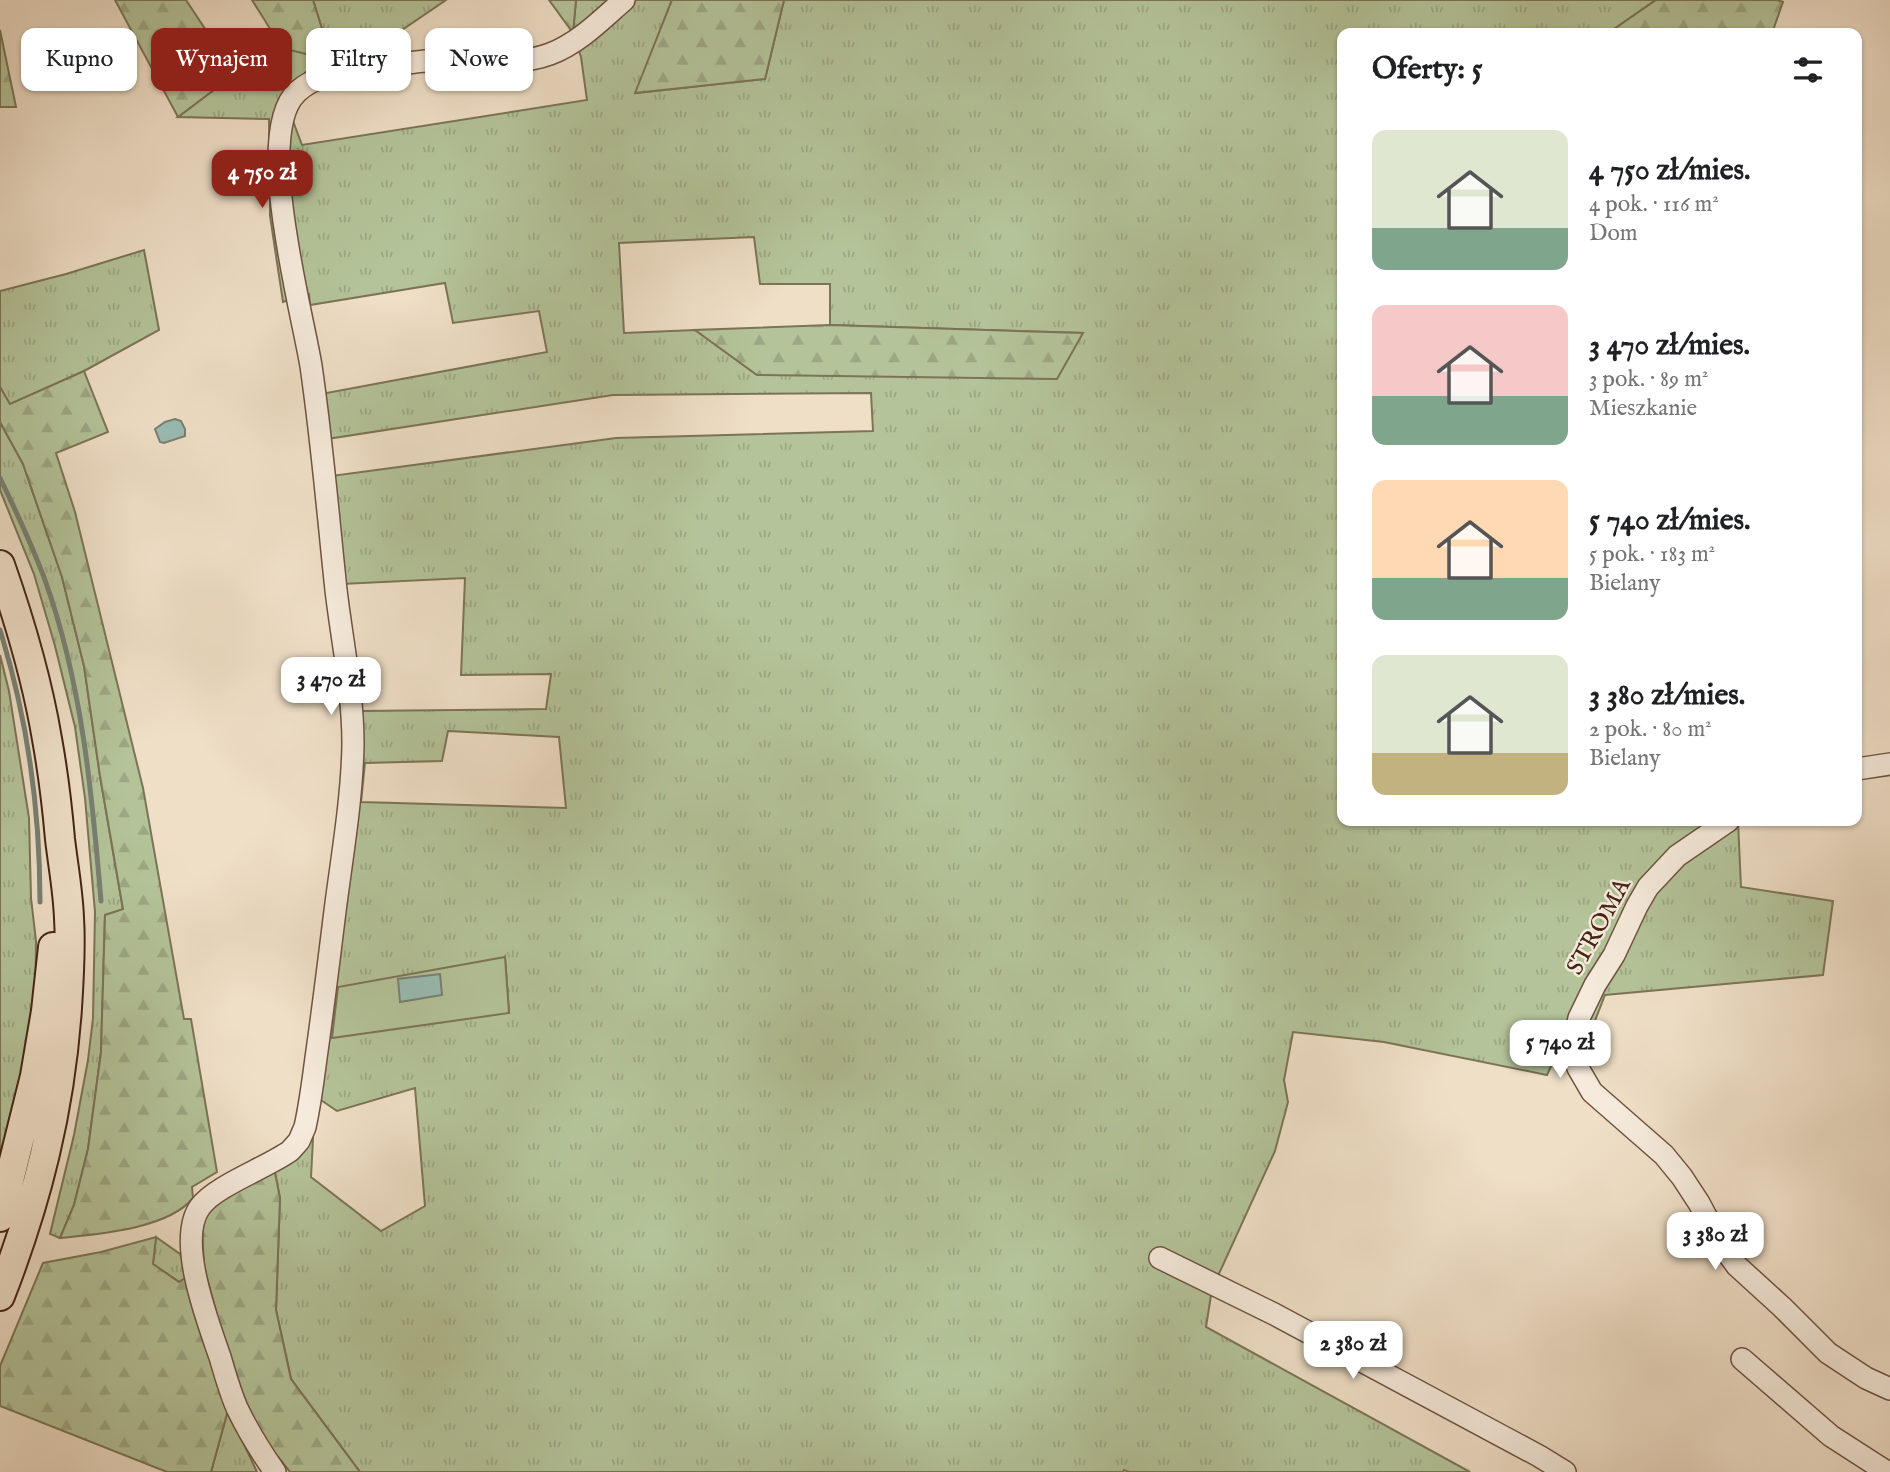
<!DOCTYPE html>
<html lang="pl">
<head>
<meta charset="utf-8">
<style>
	body { margin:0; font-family:"IM FELL English",serif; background:#f6f6f6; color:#202124; height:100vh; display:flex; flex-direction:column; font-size:26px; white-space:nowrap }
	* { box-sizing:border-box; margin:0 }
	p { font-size:23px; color:#757577 }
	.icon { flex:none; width:38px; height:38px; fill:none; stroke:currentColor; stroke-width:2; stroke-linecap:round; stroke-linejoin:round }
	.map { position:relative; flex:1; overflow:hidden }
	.details { position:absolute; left:1337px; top:28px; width:525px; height:798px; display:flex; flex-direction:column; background:#fff; border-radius:14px; box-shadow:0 2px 5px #0004 }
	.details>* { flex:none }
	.guide { position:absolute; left:21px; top:28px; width:665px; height:63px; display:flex; gap:14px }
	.price { position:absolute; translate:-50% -60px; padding:0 16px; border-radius:14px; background:#fff; color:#222; font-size:23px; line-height:46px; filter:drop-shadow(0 2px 4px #0008) }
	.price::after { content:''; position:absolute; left:50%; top:42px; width:21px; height:16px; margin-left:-10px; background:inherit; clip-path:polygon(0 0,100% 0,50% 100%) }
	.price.selected { background:#8f2418; color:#fff }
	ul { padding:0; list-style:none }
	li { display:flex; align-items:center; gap:21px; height:175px; padding:0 35px }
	li span { display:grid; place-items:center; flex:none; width:196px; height:140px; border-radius:14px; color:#555 }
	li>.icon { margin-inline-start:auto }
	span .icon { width:84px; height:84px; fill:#fffc; stroke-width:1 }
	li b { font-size:30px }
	h2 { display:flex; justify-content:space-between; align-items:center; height:84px; padding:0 35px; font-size:30px }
	.pill { padding:0 24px; border-radius:14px; background:#fff; box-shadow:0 2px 5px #0004; font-size:24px; line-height:63px }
	.pill.selected { background:#8f2418; color:#fff }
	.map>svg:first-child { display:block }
</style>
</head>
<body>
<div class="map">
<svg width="1890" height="1472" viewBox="0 0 1890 1472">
	<defs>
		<pattern id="grass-tufts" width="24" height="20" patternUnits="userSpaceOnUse" patternTransform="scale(1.75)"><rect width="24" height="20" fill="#b4c399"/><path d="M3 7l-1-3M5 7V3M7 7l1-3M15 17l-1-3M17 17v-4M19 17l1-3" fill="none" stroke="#9ca783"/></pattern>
		<pattern id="forest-firs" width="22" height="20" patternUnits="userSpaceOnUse" patternTransform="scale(1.75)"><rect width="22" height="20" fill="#b4c399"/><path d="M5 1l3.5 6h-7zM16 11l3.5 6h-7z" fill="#9ca783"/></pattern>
	</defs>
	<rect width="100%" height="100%" fill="#efdfc7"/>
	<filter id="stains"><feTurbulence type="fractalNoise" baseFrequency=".00286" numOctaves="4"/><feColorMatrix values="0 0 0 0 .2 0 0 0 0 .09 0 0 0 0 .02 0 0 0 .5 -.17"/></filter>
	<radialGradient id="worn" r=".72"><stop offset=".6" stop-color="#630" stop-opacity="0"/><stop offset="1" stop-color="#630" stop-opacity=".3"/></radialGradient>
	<path fill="url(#grass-tufts)" stroke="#7c7457" stroke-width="2" fill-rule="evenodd" d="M 313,0 L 446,0 L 358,60 L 326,59 L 306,72 L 284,97 L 302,145 L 587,100 L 581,57 L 573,33 L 576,0 L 672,0 L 636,93 L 765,79 L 784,0 L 1656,0 L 1614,29 L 1590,33 L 1342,33 L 1342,821 L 1738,821 L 1741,887 L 1833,901 L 1823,975 L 1605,995 L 1587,1041 L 1562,1042 L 1547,1075 L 1384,1042 L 1293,1032 L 1284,1080 L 1288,1102 L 1275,1151 L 1212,1289 L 1206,1327 L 1470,1472 L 1129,1472 L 1124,1470 L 1123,1472 L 360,1472 L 291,1379 L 276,1310 L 280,1198 L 274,1168 L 295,1156 L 313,1139 L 311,1177 L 381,1231 L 425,1206 L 415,1088 L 337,1111 L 318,1098 L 358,711 L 546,709 L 551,674 L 461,675 L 465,578 L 342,584 L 331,476 L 616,438 L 873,431 L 871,393 L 613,395 L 327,439 L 321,394 L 547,352 L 539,311 L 453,323 L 445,283 L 310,305 L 309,294 L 283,302 L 270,216 L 269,119 L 178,117 L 235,74 L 282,48 L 326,58 L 328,48 ZM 754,237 L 760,284 L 830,284 L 830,325 L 1083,333 L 757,375 L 695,330 L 624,333 L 619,243 ZM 448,731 L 559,737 L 566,808 L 361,802 L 365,763 L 442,761 ZM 505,957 L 509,1012 L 469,1017 Z
		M 144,250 L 159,330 L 84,371 L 9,405 L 0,387 L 0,291 L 66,274 Z
		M 0,422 L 23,464 L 62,577 L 84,666 L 100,776 L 123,910 L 105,915 L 101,1052 L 88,1149 L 74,1205 L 60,1238 L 50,1234 L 74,1135 L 88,1060 L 93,1018 L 95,912 L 85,798 L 75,727 L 55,646 L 34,574 L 0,490 Z
		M 0,655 L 9,691 L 29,818 L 31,898 L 36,941 L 35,1021 L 0,1174 Z
		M 156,1237 L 180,1254 L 190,1275 L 179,1282 L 153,1264 Z
		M 228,1410 L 257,1472 L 211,1472 Z"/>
	<path fill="url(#forest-firs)" stroke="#7c7457" stroke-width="2" d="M 115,0 L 186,0 L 235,74 L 178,117 Z
		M 252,0 L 313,0 L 328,48 L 326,59 L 282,48 Z
		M 549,0 L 576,0 L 573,33 Z
		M 672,0 L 784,0 L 765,79 L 635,93 Z
		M 1656,0 L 1777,0 L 1783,2 L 1772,33 L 1590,33 L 1614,29 Z
		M 0,30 L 16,107 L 0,107 Z
		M 830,325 L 1083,333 L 1057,379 L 757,375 L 695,330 Z
		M 84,371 L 108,432 L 56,453 L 75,512 L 143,788 L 184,1019 L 191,1019 L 217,1172 L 192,1187 L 193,1198 C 168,1229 98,1234 60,1238 L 74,1205 L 88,1149 L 101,1052 L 105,915 L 123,909 L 100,776 L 84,666 L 62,577 L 23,464 L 0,422 L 0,387 L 10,404 Z
		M 274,1168 L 280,1198 L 276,1310 L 291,1379 L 360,1472 L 290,1472 L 265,1441 L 246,1405 L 233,1373 L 204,1267 L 202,1223 L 211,1205 Z
		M 156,1237 L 153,1264 L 179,1282 L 190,1275 L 228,1410 L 211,1472 L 167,1472 L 0,1406 L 0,1366 L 43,1263 L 101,1252 Z"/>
	<path fill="#b4c399" stroke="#7c7457" stroke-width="2" d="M 505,957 L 509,1013 L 332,1038 L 338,987 Z"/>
	<path fill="#9abdb4" stroke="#788074" stroke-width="2" d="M 175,419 L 181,421 L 185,429 L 185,436 L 164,443 L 160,442 L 155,429 L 165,422 Z
		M 440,974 L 442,995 L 400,1002 L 398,979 Z"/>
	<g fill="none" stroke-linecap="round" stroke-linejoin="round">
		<path stroke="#788074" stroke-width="5" d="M 0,478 C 16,511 32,545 45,580 C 82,683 92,793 101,901
			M 0,630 C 28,720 40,808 40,902"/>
		<g stroke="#705342" stroke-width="24">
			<path id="minor" d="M 1857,769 L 1890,764
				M 1728,821 L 1677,856 L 1648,887 L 1637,906 L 1614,955 L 1595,985 L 1579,1018 L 1572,1049 L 1578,1068 L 1592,1092 L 1664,1155 L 1682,1177 L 1699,1203 L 1720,1243 L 1737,1266 L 1782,1307 L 1828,1353 L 1866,1378 L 1890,1389
				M 1160,1258 L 1274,1314 L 1539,1456 L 1565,1472
				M 1742,1359 L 1831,1436 L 1887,1472
				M 275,1472 C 261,1452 247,1429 237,1408 C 230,1392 225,1374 220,1357 C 208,1322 176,1240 200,1207 C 215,1186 266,1168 290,1151 L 299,1141 L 305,1127 C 310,1105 313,1081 316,1058 C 323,1009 329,960 335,911 C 342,856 352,800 353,744 C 353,692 342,641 336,590 C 328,515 322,441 311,366 C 302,310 253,133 297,92 C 314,76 339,72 362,69 C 383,67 404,63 425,61 C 464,59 513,68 550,54 C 579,43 601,20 624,0"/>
		</g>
		<g stroke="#452415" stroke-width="32">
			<path id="major" d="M 0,565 C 20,622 37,679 47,739 C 53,772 57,805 60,839 C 63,865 68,891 69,918 C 71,948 69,978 67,1008 C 60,1110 37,1201 0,1296
				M 0,1217 L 35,1076 L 46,1011 L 53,947"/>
		</g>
		<use href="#minor" stroke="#f5eadb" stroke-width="21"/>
		<use href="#major" stroke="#efdfc7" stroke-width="28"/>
	</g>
	<g text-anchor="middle" stroke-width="5" stroke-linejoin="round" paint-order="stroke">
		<g font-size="24" fill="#452415" stroke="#f5eadb">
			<text transform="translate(1598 926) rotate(-61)" y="8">STROMA</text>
		</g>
	</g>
	<rect width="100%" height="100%" filter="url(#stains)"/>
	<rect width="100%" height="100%" fill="url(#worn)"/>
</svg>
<b class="price selected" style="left:262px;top:210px">4 750 zł</b>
<b class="price" style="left:331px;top:717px">3 470 zł</b>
<b class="price" style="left:1560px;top:1080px">5 740 zł</b>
<b class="price" style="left:1715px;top:1272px">3 380 zł</b>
<b class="price" style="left:1353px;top:1381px">2 380 zł</b>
<div class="guide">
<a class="pill">Kupno</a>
<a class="pill selected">Wynajem</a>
<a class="pill">Filtry</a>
<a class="pill">Nowe</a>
</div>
<section class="details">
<h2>Oferty: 5<svg class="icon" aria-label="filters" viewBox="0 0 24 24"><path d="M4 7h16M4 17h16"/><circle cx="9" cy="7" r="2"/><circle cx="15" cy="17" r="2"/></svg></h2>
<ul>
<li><span style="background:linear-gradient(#dfe7d0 70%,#7fa58c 0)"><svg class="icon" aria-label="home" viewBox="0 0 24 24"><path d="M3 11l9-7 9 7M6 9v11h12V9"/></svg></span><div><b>4 750 zł/mies.</b><p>4 pok. · 116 m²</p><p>Dom</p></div></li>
<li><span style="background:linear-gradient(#f6c9c9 65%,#7fa58c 0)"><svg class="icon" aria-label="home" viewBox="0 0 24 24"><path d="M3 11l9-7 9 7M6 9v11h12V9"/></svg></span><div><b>3 470 zł/mies.</b><p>3 pok. · 89 m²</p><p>Mieszkanie</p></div></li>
<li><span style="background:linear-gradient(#ffd9b3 70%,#7fa58c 0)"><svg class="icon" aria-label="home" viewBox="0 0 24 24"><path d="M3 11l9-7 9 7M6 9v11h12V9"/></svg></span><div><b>5 740 zł/mies.</b><p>5 pok. · 183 m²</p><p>Bielany</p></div></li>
<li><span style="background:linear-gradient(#dfe7d0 70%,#c2b280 0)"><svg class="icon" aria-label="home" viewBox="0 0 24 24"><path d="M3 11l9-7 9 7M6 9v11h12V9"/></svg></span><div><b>3 380 zł/mies.</b><p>2 pok. · 80 m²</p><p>Bielany</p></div></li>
</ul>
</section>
</div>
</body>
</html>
